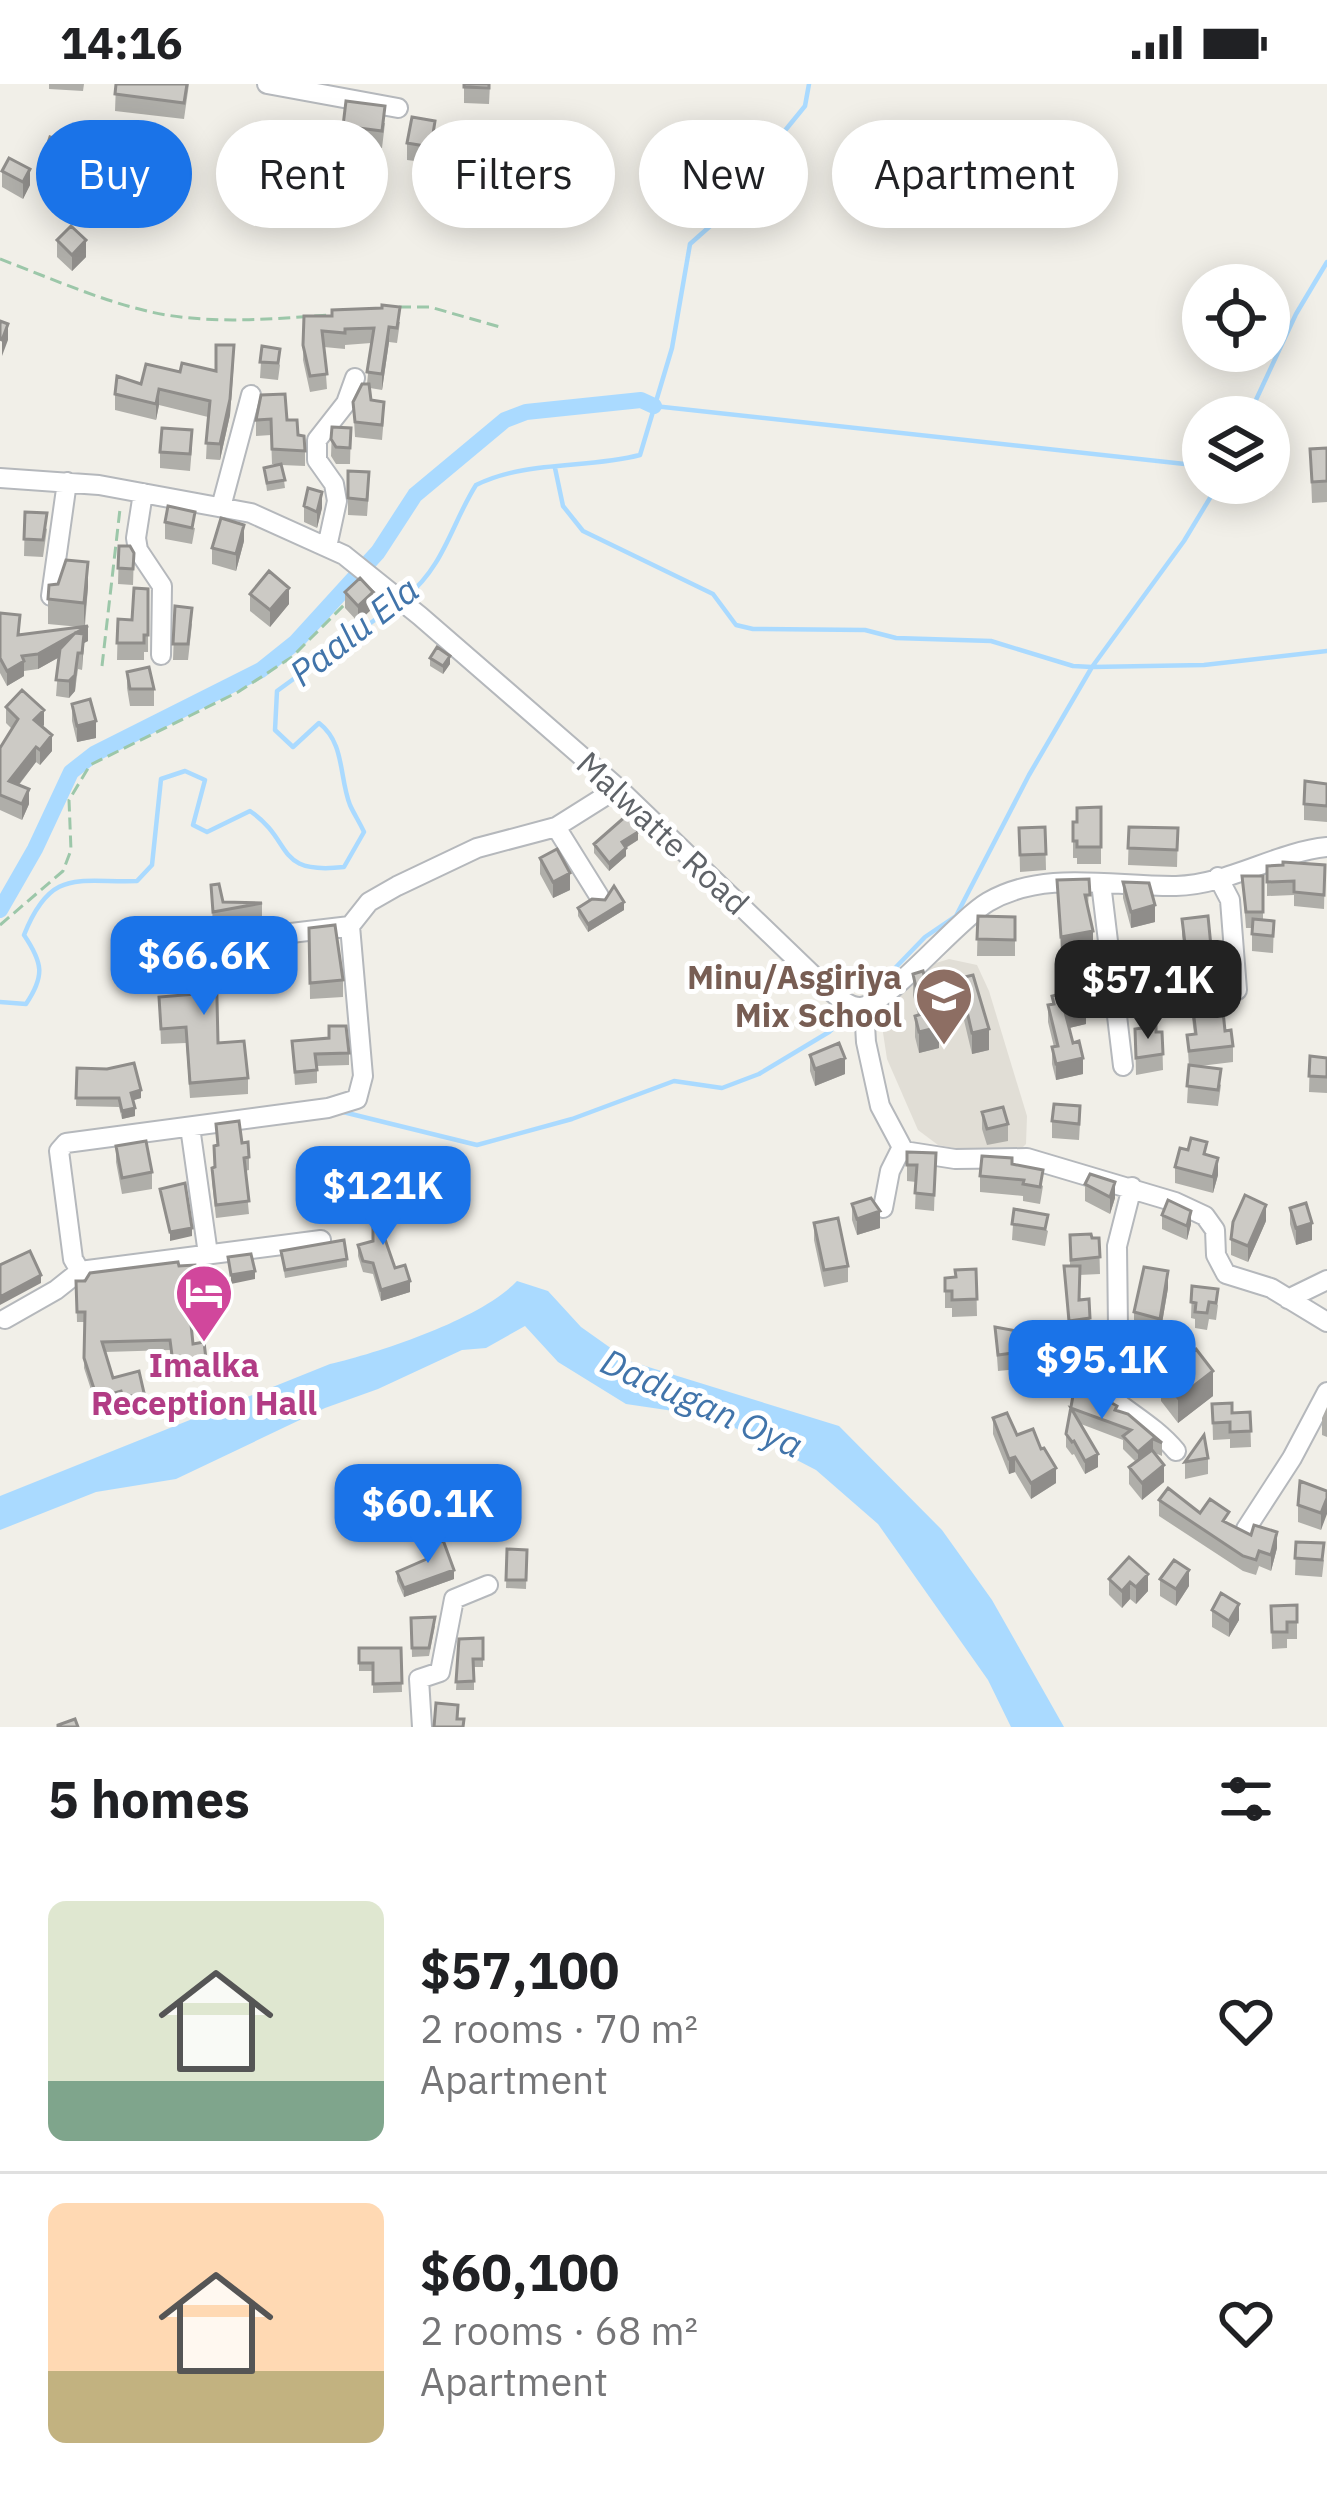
<!DOCTYPE html>
<html lang="en">
<head>
<meta charset="utf-8">
<style>
	body { margin:0; font-family:"IBM Plex Sans",sans-serif; background:#f6f6f6; color:#202124; height:100vh; display:flex; flex-direction:column; font-size:45px; white-space:nowrap }
	* { box-sizing:border-box; margin:0 }
	p { font-size:39px; color:#757577 }
	.icon { flex:none; width:66px; height:66px; fill:none; stroke:currentColor; stroke-width:2; stroke-linecap:round; stroke-linejoin:round }
	.map { position:relative; height:1643px; overflow:hidden }
	.panel { display:flex; flex-direction:column; background:#fff; flex:1 }
	.panel>* { flex:none }
	.banner { position:absolute; left:36px; top:36px; width:1257px; height:108px; display:flex; gap:24px }
	.controls { position:absolute; left:1182px; top:180px; display:grid; gap:24px }
	.controls a { display:grid; place-items:center; width:108px; height:108px; border-radius:50%; background:#fff; box-shadow:0 6px 30px #0003; font-size:60px }
	.price { position:absolute; translate:-50% -102px; padding:0 27px; border-radius:24px; background:#1a73e8; color:#fff; font-size:39px; line-height:78px; filter:drop-shadow(0 3px 6px #0008) }
	.price::after { content:''; position:absolute; left:50%; top:72px; width:36px; height:27px; margin-left:-18px; background:inherit; clip-path:polygon(0 0,100% 0,50% 100%) }
	.price.selected { background:#222; color:#fff }
	ul { padding:0; list-style:none }
	li { display:flex; align-items:center; gap:36px; height:300px; padding:0 48px }
	li+li { border-top:3px solid #e0e0e0 }
	li span { display:grid; place-items:center; flex:none; width:336px; height:240px; border-radius:18px; color:#555 }
	li>.icon { margin-inline-start:auto }
	span .icon { width:144px; height:144px; fill:#fffc; stroke-width:1 }
	li b { font-size:51px }
	h2 { display:flex; justify-content:space-between; align-items:center; height:144px; padding:0 48px; font-size:51px }
	.chip { padding:0 42px; border-radius:54px; background:#fff; box-shadow:0 6px 30px #0003; font-size:42px; line-height:108px }
	.chip.selected { background:#1a73e8; color:#fff }
	.status { display:flex; justify-content:space-between; align-items:center; height:84px; padding:0 60px; background:#fff; direction:ltr }
	.status svg { height:33px; fill:currentColor }
	.map>svg:first-child { display:block }
</style>
</head>
<body>
<div class="status"><b>14:16</b><svg viewBox="0 0 49 12"><path d="M0 12V9h3v3zM5 12V6h3v6zM10 12V3h3v9zM15 12V0h3v12zM26 1h20v11H26zM47 4h2v5h-2z"/></svg></div>
<div class="map">
<svg width="1327" height="1643" viewBox="0 0 1327 1643">
	<rect width="100%" height="100%" fill="#f1efe8"/>
	<path fill="#e1ded6" d="M 949,875 L 977,881 L 989,907 L 1027,1032 L 1026,1060 L 1020,1066 L 964,1066 L 938,1061 L 918,1046 L 887,975 L 882,942 L 886,923 L 936,879 Z"/>
	<path fill="#aadaff" d="M 517,1197 L 548,1207 L 581,1243 L 629,1277 L 839,1342 L 942,1446 L 992,1516 L 1064,1643 L 1011,1643 L 988,1596 L 878,1440 L 816,1386 L 714,1333 L 626,1320 L 558,1278 L 525,1242 L 486,1264 L 462,1266 L 378,1305 L 325,1324 L 176,1395 L 96,1408 L 0,1446 L 0,1412 L 330,1280 C 381,1268 481,1235 517,1197 Z"/>
	<g fill="none" stroke-linecap="round" stroke-linejoin="round">
		<path stroke="#aadaff" stroke-width="4.5" d="M 654,322 L 1203,382
			M 1248,333 L 1296,230 L 1327,178
			M 555,384 L 563,422 L 583,447 L 713,510 L 736,541 L 753,545 L 865,546 L 896,554 L 991,557 L 1073,582 L 1092,583 L 1204,581 L 1327,567
			M 407,512 C 444,482 452,439 476,401 C 527,376 586,385 640,371 L 672,264 L 690,160 L 753,104 L 783,49 L 805,22 L 809,0
			M 870,910 L 925,853 L 956,832 L 1029,691 L 1092,583 L 1184,457 L 1219,399
			M 0,918 L 26,920 C 45,892 43,879 24,851 C 51,783 78,799 137,797 L 152,781 L 161,695 L 185,687 L 205,696 L 193,741 L 207,748 L 250,727 C 295,758 273,791 344,783 L 364,748 C 360,739 354,730 350,721 C 339,693 345,659 319,639 L 293,663 L 275,646 L 277,607 L 398,519
			M 339,1027 L 477,1061 L 572,1035 L 674,997 L 722,1004 L 759,990 L 829,948 L 853,926"/>
		<path stroke="#aadaff" stroke-width="16" d="M 0,826 L 35,765 L 71,688 L 94,670 L 261,586 L 296,558 L 378,468 L 415,411 L 505,336 L 526,328 L 641,316 L 654,322"/>
		<g stroke="#b5b8bc" stroke-width="22">
			<path id="minor" d="M 267,0 L 398,24
				M 0,394 L 99,401 L 251,429 L 344,471 L 420,532 L 618,704 L 822,900 C 833,908 847,924 861,923 C 889,920 956,837 988,818 C 1045,785 1113,803 1176,802 C 1228,801 1276,768 1327,763
				M 143,409 L 136,454 L 138,466 L 162,502 L 161,571
				M 221,423 L 251,311
				M 327,463 L 337,417 L 334,400 L 317,376 L 317,356 L 346,319 L 355,294
				M 51,512 L 67,398
				M 556,743 L 599,812
				M 1218,793 L 1230,816 L 1237,906
				M 1101,799 L 1123,982
				M 206,859 L 350,842 L 369,818 L 397,802 L 477,764 L 556,743 L 618,704
				M 864,923 L 866,958 L 880,1022 L 904,1067 L 955,1075 L 1027,1074 L 1175,1118 L 1205,1132 L 1215,1146 L 1216,1171 L 1226,1190 L 1271,1204 L 1327,1238
				M 190,1043 L 208,1170
				M 1132,1103 L 1117,1162 L 1118,1243 L 1099,1273 L 1093,1297 C 1118,1324 1152,1338 1176,1367
				M 883,1124 L 890,1087 L 902,1063
				M 321,1156 L 80,1187 L 73,1175 L 59,1067 L 66,1059 L 328,1024 L 357,1015 L 363,992 L 350,842
				M 1288,1215 L 1327,1196
				M 5,1235 L 56,1206 L 80,1187
				M 1246,1445 L 1292,1374 L 1327,1308
				M 422,1643 L 419,1595 L 440,1588 L 454,1515 L 488,1501"/>
		</g>
		<path stroke="#9cc7a9" stroke-width="3" stroke-dasharray="12 6" stroke-linecap="butt" d="M 0,175 C 50,194 99,216 151,228 C 210,241 271,235 330,231
			M 399,223 L 430,223 L 500,243
			M 102,582 L 120,425
			M 0,841 L 63,787 L 71,766 L 69,716 L 90,681 L 238,608 L 292,573 L 346,519"/>
		<use href="#minor" stroke="#fff" stroke-width="18"/>
	</g>
	<path fill="#afaea9" d="M 49,0 L 84,0 L 83,7 L 49,5 Z
		M 116,0 L 189,0 L 184,35 L 115,27 Z
		M 464,0 L 490,0 L 489,20 L 464,19 Z
		M 385,39 L 382,64 L 343,59 L 343,42 Z
		M 459,41 L 488,41 L 488,86 L 458,86 Z
		M 435,54 L 431,79 L 407,76 L 407,59 Z
		M 43,74 L 90,83 L 83,103 L 43,90 Z
		M 2,87 L 30,101 L 23,115 L 2,103 Z
		M 57,156 L 86,173 L 72,187 L 57,173 Z
		M 304,232 L 400,238 L 397,259 L 389,258 L 382,306 L 370,304 L 371,316 L 384,332 L 382,356 L 355,353 L 353,318 L 367,300 L 371,259 L 345,261 L 345,265 L 324,263 L 327,305 L 310,308 L 303,276 Z
		M 262,262 L 280,281 L 278,296 L 260,294 Z
		M 234,277 L 230,331 L 220,376 L 206,375 L 208,333 L 159,321 L 156,336 L 115,326 L 115,310 L 180,288 L 216,287 Z
		M 256,336 L 287,336 L 298,351 L 305,367 L 305,382 L 282,381 L 285,404 L 267,407 L 264,384 L 279,381 L 272,380 L 271,351 L 256,352 Z
		M 332,343 L 351,344 L 350,380 L 336,380 L 331,372 Z
		M 192,363 L 190,387 L 160,384 L 160,368 Z
		M 1327,364 L 1327,418 L 1312,419 L 1310,365 Z
		M 348,387 L 369,405 L 367,432 L 348,431 Z
		M 304,422 L 322,424 L 317,444 L 304,438 Z
		M 25,428 L 47,445 L 43,473 L 24,472 Z
		M 165,438 L 195,444 L 192,460 L 165,455 Z
		M 244,457 L 236,487 L 212,480 L 212,464 Z
		M 119,462 L 134,469 L 133,501 L 118,500 Z
		M 88,503 L 85,542 L 88,557 L 84,559 L 82,586 L 78,585 L 75,607 L 69,614 L 56,612 L 59,573 L 38,585 L 24,587 L 24,592 L 7,602 L 0,589 L 0,529 L 19,551 L 80,543 L 48,540 L 48,515 Z
		M 148,505 L 148,568 L 144,568 L 144,576 L 117,576 L 118,535 L 132,536 Z
		M 345,508 L 373,524 L 358,538 L 345,524 Z
		M 250,510 L 289,520 L 270,543 L 250,527 Z
		M 175,522 L 192,540 L 188,576 L 173,576 Z
		M 430,574 L 450,580 L 443,590 L 430,582 Z
		M 127,588 L 154,605 L 154,622 L 130,622 L 127,604 Z
		M 72,620 L 96,654 L 77,658 L 72,637 Z
		M 6,623 L 44,641 L 42,643 L 52,667 L 40,681 L 36,678 L 19,701 L 29,720 L 22,736 L 0,726 L 0,664 L 12,645 L 6,639 Z
		M 1327,700 L 1327,738 L 1304,736 L 1304,720 Z
		M 1101,723 L 1101,780 L 1077,780 L 1077,774 L 1073,774 L 1073,738 L 1077,738 Z
		M 1045,743 L 1046,786 L 1020,788 L 1019,744 Z
		M 1129,743 L 1178,744 L 1177,783 L 1128,781 Z
		M 638,756 L 626,764 L 626,772 L 609,787 L 594,769 L 594,760 Z
		M 540,774 L 570,806 L 553,814 L 540,790 Z
		M 1325,781 L 1324,825 L 1294,822 L 1294,811 L 1267,812 L 1267,782 Z
		M 1242,792 L 1263,792 L 1263,836 L 1274,837 L 1273,869 L 1252,867 L 1252,844 L 1246,844 Z
		M 1089,795 L 1088,827 L 1093,863 L 1061,870 L 1057,796 Z
		M 1123,798 L 1155,838 L 1131,844 L 1123,814 Z
		M 211,801 L 223,818 L 262,819 L 262,836 L 213,844 Z
		M 578,824 L 624,826 L 588,848 L 578,832 Z
		M 978,832 L 1015,833 L 1015,872 L 977,872 Z
		M 1182,835 L 1213,883 L 1233,903 L 1233,922 L 1222,922 L 1225,947 L 1233,962 L 1233,978 L 1200,982 L 1221,1001 L 1218,1022 L 1187,1019 L 1189,983 L 1187,951 L 1194,950 L 1182,851 Z
		M 309,844 L 343,896 L 343,913 L 310,915 Z
		M 170,859 L 232,869 L 232,885 L 216,887 L 218,959 L 248,994 L 248,1010 L 190,1014 L 186,959 L 161,960 L 159,913 L 195,910 L 194,883 L 170,882 Z
		M 1131,882 L 1158,913 L 1158,930 L 1133,931 Z
		M 913,890 L 927,902 L 973,891 L 989,966 L 972,970 L 963,932 L 937,938 L 939,964 L 919,969 L 915,953 L 915,932 L 918,931 L 913,911 Z
		M 1063,898 L 1086,940 L 1069,944 L 1083,990 L 1056,996 L 1052,980 L 1052,963 L 1054,963 L 1048,938 L 1048,921 L 1052,921 L 1052,912 L 1063,909 Z
		M 1135,945 L 1162,948 L 1163,986 L 1136,991 Z
		M 292,957 L 349,969 L 349,981 L 317,982 L 317,999 L 295,1001 Z
		M 810,971 L 845,990 L 815,1002 L 810,987 Z
		M 1310,972 L 1327,974 L 1327,1009 L 1309,1008 Z
		M 77,984 L 141,1014 L 133,1016 L 135,1032 L 122,1035 L 119,1023 L 76,1022 Z
		M 982,1028 L 1008,1040 L 1008,1057 L 987,1061 L 982,1045 Z
		M 1052,1037 L 1080,1039 L 1079,1056 L 1052,1054 Z
		M 216,1040 L 242,1059 L 249,1073 L 249,1086 L 245,1087 L 249,1130 L 216,1134 L 212,1097 L 212,1084 L 214,1083 L 214,1062 L 217,1061 Z
		M 116,1062 L 152,1088 L 152,1105 L 122,1110 L 116,1078 Z
		M 907,1068 L 936,1069 L 934,1127 L 915,1125 L 916,1098 L 907,1097 Z
		M 1012,1080 L 1043,1102 L 1040,1120 L 1023,1117 L 1023,1112 L 980,1108 L 980,1092 Z
		M 1175,1083 L 1218,1091 L 1213,1109 L 1175,1099 Z
		M 1085,1100 L 1115,1114 L 1110,1130 L 1085,1117 Z
		M 391,1113 L 391,1149 L 383,1149 L 395,1184 L 410,1208 L 381,1217 L 373,1190 L 363,1188 L 358,1172 L 358,1161 L 373,1157 Z
		M 852,1120 L 880,1144 L 857,1151 L 852,1136 Z
		M 1290,1124 L 1312,1156 L 1296,1161 L 1290,1140 Z
		M 1014,1125 L 1048,1147 L 1045,1162 L 1012,1156 Z
		M 1162,1131 L 1191,1140 L 1187,1156 L 1162,1145 Z
		M 1266,1137 L 1248,1178 L 1231,1171 L 1231,1155 Z
		M 814,1139 L 848,1182 L 848,1198 L 824,1203 L 814,1156 Z
		M 1070,1151 L 1099,1154 L 1100,1190 L 1079,1191 L 1079,1216 L 1089,1215 L 1090,1248 L 1069,1251 L 1064,1182 L 1070,1182 Z
		M 281,1167 L 347,1175 L 347,1183 L 285,1194 Z
		M 179,1182 L 197,1200 L 197,1210 L 188,1211 L 193,1260 L 206,1275 L 206,1285 L 173,1289 L 170,1266 L 105,1268 L 113,1294 L 144,1319 L 123,1325 L 121,1317 L 97,1324 L 84,1284 L 85,1238 L 77,1238 L 76,1197 Z
		M 976,1185 L 977,1232 L 952,1233 L 952,1224 L 945,1224 L 945,1194 L 956,1193 Z
		M 1192,1202 L 1218,1221 L 1216,1236 L 1209,1235 L 1207,1246 L 1195,1244 L 1195,1235 L 1191,1234 Z
		M 1168,1204 L 1160,1251 L 1134,1244 L 1134,1228 Z
		M 995,1243 L 1019,1268 L 1019,1285 L 998,1287 Z
		M 1077,1273 L 1073,1297 L 1055,1294 L 1055,1278 Z
		M 1161,1292 L 1213,1312 L 1178,1339 L 1161,1317 Z
		M 1075,1301 L 1094,1308 L 1162,1359 L 1162,1372 L 1155,1369 L 1164,1398 L 1142,1416 L 1129,1400 L 1129,1383 L 1136,1378 L 1123,1365 L 1123,1356 L 1081,1340 L 1098,1383 L 1085,1390 L 1074,1370 L 1072,1371 L 1066,1363 L 1066,1350 Z
		M 1212,1320 L 1232,1329 L 1250,1328 L 1251,1363 L 1230,1364 L 1230,1355 L 1213,1356 Z
		M 1327,1323 L 1327,1353 L 1322,1351 L 1322,1334 Z
		M 993,1334 L 1017,1351 L 1056,1399 L 1031,1415 L 1015,1388 L 1009,1390 L 993,1350 Z
		M 1208,1374 L 1208,1390 L 1185,1395 L 1185,1378 Z
		M 1327,1407 L 1321,1446 L 1298,1438 L 1298,1421 Z
		M 1159,1416 L 1229,1440 L 1277,1464 L 1271,1487 L 1259,1482 L 1256,1491 L 1243,1487 L 1159,1432 Z
		M 1296,1458 L 1324,1476 L 1322,1493 L 1295,1491 Z
		M 425,1463 L 454,1495 L 404,1513 L 397,1497 L 397,1488 L 426,1475 Z
		M 507,1465 L 527,1466 L 526,1505 L 506,1504 Z
		M 1129,1473 L 1148,1507 L 1136,1520 L 1130,1515 L 1122,1524 L 1109,1511 L 1109,1495 Z
		M 1160,1495 L 1189,1502 L 1176,1522 L 1160,1512 Z
		M 1297,1521 L 1297,1555 L 1287,1555 L 1287,1564 L 1272,1565 L 1271,1522 Z
		M 1212,1526 L 1239,1536 L 1229,1553 L 1212,1543 Z
		M 411,1534 L 435,1542 L 429,1572 L 412,1573 Z
		M 483,1554 L 483,1583 L 474,1583 L 474,1606 L 456,1606 L 459,1555 Z
		M 359,1564 L 401,1564 L 402,1608 L 373,1609 L 373,1587 L 359,1587 Z"/>
	<path fill="#8f8d8a" d="M 435,37 L 435,54 L 431,79 L 431,63 Z
		M 90,66 L 90,83 L 83,103 L 83,86 Z
		M 30,85 L 30,101 L 23,115 L 23,98 Z
		M 86,156 L 86,173 L 72,187 L 72,171 Z
		M 8,240 L 8,256 L 2,272 L 2,256 Z
		M 389,243 L 389,258 L 382,306 L 382,290 Z
		M 234,261 L 230,331 L 220,376 L 220,360 Z
		M 159,305 L 159,321 L 156,336 L 156,320 Z
		M 322,408 L 322,424 L 317,444 L 317,428 Z
		M 244,441 L 244,457 L 236,487 L 236,470 Z
		M 88,478 L 88,503 L 84,543 L 84,519 Z
		M 289,504 L 289,520 L 270,543 L 270,526 Z
		M 373,508 L 373,524 L 358,538 L 358,522 Z
		M 88,542 L 88,557 L 84,559 L 82,586 L 83,560 L 38,585 L 38,570 Z
		M 78,569 L 75,607 L 69,614 L 69,597 Z
		M 450,572 L 450,580 L 443,590 L 443,582 Z
		M 24,577 L 24,592 L 7,602 L 7,587 Z
		M 44,626 L 44,641 L 34,652 L 34,636 Z
		M 96,637 L 96,654 L 77,658 L 77,642 Z
		M 52,651 L 52,667 L 40,681 L 40,666 Z
		M 36,663 L 36,678 L 9,713 L 9,697 Z
		M 29,705 L 29,720 L 22,736 L 22,720 Z
		M 638,748 L 638,756 L 622,766 L 622,758 Z
		M 626,764 L 626,772 L 609,787 L 609,779 Z
		M 570,789 L 570,806 L 553,814 L 553,798 Z
		M 624,818 L 624,826 L 588,848 L 588,840 Z
		M 1155,821 L 1155,838 L 1131,844 L 1131,828 Z
		M 1093,847 L 1093,863 L 1061,870 L 1061,853 Z
		M 963,910 L 963,932 L 932,939 L 932,918 Z
		M 1086,923 L 1086,940 L 1065,945 L 1065,928 Z
		M 939,943 L 939,964 L 919,969 L 919,948 Z
		M 989,945 L 989,966 L 972,970 L 972,949 Z
		M 845,974 L 845,990 L 815,1002 L 815,985 Z
		M 1083,974 L 1083,990 L 1056,996 L 1056,980 Z
		M 141,1006 L 141,1014 L 131,1017 L 131,1009 Z
		M 135,1024 L 135,1032 L 122,1035 L 122,1027 Z
		M 1218,1074 L 1218,1091 L 1213,1109 L 1213,1093 Z
		M 1115,1098 L 1115,1114 L 1110,1130 L 1110,1113 Z
		M 1266,1121 L 1266,1137 L 1248,1178 L 1248,1162 Z
		M 880,1127 L 880,1144 L 857,1151 L 857,1135 Z
		M 1191,1127 L 1191,1140 L 1187,1156 L 1187,1142 Z
		M 1312,1139 L 1312,1156 L 1296,1161 L 1296,1144 Z
		M 192,1144 L 192,1152 L 170,1157 L 170,1148 Z
		M 255,1187 L 255,1195 L 231,1200 L 231,1191 Z
		M 1168,1187 L 1168,1204 L 1160,1251 L 1160,1235 Z
		M 41,1191 L 41,1199 L 0,1221 L 0,1213 Z
		M 410,1197 L 410,1208 L 381,1217 L 381,1206 Z
		M 1077,1257 L 1077,1273 L 1073,1297 L 1073,1281 Z
		M 1213,1287 L 1213,1312 L 1178,1339 L 1178,1314 Z
		M 121,1307 L 121,1317 L 97,1324 L 97,1314 Z
		M 144,1309 L 144,1319 L 123,1325 L 123,1314 Z
		M 1153,1355 L 1153,1368 L 1138,1381 L 1138,1368 Z
		M 1098,1370 L 1098,1383 L 1085,1390 L 1085,1377 Z
		M 1015,1373 L 1015,1388 L 1009,1390 L 1009,1375 Z
		M 1164,1381 L 1164,1398 L 1142,1416 L 1142,1399 Z
		M 1056,1384 L 1056,1399 L 1031,1415 L 1031,1399 Z
		M 1327,1414 L 1327,1430 L 1321,1446 L 1321,1429 Z
		M 1277,1448 L 1277,1464 L 1271,1487 L 1271,1471 Z
		M 454,1486 L 454,1495 L 404,1513 L 404,1504 Z
		M 1189,1486 L 1189,1502 L 1176,1522 L 1176,1505 Z
		M 1148,1490 L 1148,1507 L 1136,1520 L 1136,1503 Z
		M 1130,1498 L 1130,1515 L 1122,1524 L 1122,1507 Z
		M 1239,1520 L 1239,1536 L 1229,1553 L 1229,1537 Z"/>
	<path fill="#cccac5" stroke="#8f8d8a" stroke-width="3" d="M 116,0 L 187,0 L 184,19 L 115,10 Z
		M 464,0 L 489,0 L 489,4 L 464,3 Z
		M 346,17 L 385,22 L 382,47 L 343,42 Z
		M 412,33 L 435,37 L 431,63 L 407,59 Z
		M 459,41 L 488,41 L 488,70 L 458,70 Z
		M 50,53 L 90,66 L 83,86 L 43,74 Z
		M 9,74 L 30,85 L 23,98 L 2,87 Z
		M 71,142 L 86,156 L 72,171 L 57,156 Z
		M 382,221 L 400,223 L 397,244 L 389,243 L 382,290 L 367,288 L 374,244 L 345,245 L 345,249 L 322,247 L 327,290 L 310,292 L 303,261 L 304,232 L 332,232 L 332,226 L 382,224 Z
		M 0,237 L 8,240 L 2,256 L 0,255 Z
		M 216,261 L 234,261 L 230,315 L 220,360 L 206,359 L 210,317 L 159,305 L 156,320 L 115,310 L 117,292 L 141,300 L 146,280 L 180,288 L 182,279 L 216,287 Z
		M 262,262 L 280,265 L 278,279 L 260,278 Z
		M 362,300 L 369,300 L 371,316 L 384,318 L 382,341 L 355,338 L 353,318 Z
		M 285,310 L 287,336 L 297,336 L 298,351 L 304,352 L 305,367 L 272,365 L 271,335 L 256,336 L 261,311 Z
		M 332,343 L 351,344 L 350,364 L 336,363 L 331,355 Z
		M 162,344 L 192,346 L 190,370 L 160,368 Z
		M 1327,364 L 1327,397 L 1312,398 L 1310,365 Z
		M 281,380 L 285,396 L 267,399 L 264,384 Z
		M 348,387 L 369,388 L 367,416 L 348,414 Z
		M 308,404 L 322,408 L 317,428 L 304,422 Z
		M 168,422 L 195,428 L 192,444 L 165,438 Z
		M 25,428 L 47,429 L 43,456 L 24,455 Z
		M 221,434 L 244,441 L 236,470 L 212,464 Z
		M 119,462 L 130,462 L 134,469 L 133,485 L 118,484 Z
		M 66,476 L 88,478 L 84,519 L 48,515 L 49,501 L 58,500 Z
		M 269,487 L 289,504 L 270,526 L 250,510 Z
		M 360,494 L 373,508 L 358,522 L 345,508 Z
		M 134,504 L 148,505 L 148,551 L 144,551 L 144,559 L 117,559 L 118,535 L 132,536 Z
		M 175,522 L 192,524 L 188,560 L 173,560 Z
		M 0,529 L 20,531 L 18,551 L 88,542 L 38,570 L 22,572 L 24,577 L 7,587 L 0,574 Z
		M 75,549 L 84,550 L 82,569 L 78,569 L 75,591 L 69,597 L 56,596 L 60,565 Z
		M 437,563 L 450,572 L 443,582 L 430,574 Z
		M 149,583 L 154,605 L 130,605 L 127,588 Z
		M 22,606 L 44,626 L 34,636 L 52,651 L 40,666 L 36,663 L 9,697 L 29,705 L 22,720 L 0,711 L 0,664 L 18,635 L 6,623 Z
		M 90,615 L 96,637 L 77,642 L 72,620 Z
		M 1305,697 L 1327,700 L 1327,722 L 1304,720 Z
		M 1101,723 L 1101,763 L 1077,763 L 1077,757 L 1073,757 L 1073,738 L 1077,738 L 1077,724 Z
		M 627,731 L 638,748 L 622,758 L 626,764 L 609,779 L 594,760 Z
		M 1045,743 L 1046,770 L 1020,771 L 1019,744 Z
		M 1129,743 L 1178,744 L 1177,766 L 1128,764 Z
		M 557,765 L 570,789 L 553,798 L 540,774 Z
		M 1283,778 L 1325,781 L 1324,811 L 1294,808 L 1294,797 L 1267,798 L 1267,782 L 1283,781 Z
		M 1242,792 L 1263,792 L 1263,828 L 1246,828 Z
		M 1089,795 L 1090,811 L 1085,811 L 1093,847 L 1061,853 L 1057,796 Z
		M 1123,798 L 1149,799 L 1155,821 L 1131,828 Z
		M 219,800 L 223,818 L 262,819 L 213,828 L 211,801 Z
		M 614,802 L 624,818 L 588,840 L 578,824 L 592,815 L 605,816 Z
		M 978,832 L 1015,833 L 1015,856 L 977,855 Z
		M 1208,832 L 1213,883 L 1223,883 L 1225,897 L 1233,903 L 1233,906 L 1221,907 L 1225,947 L 1231,946 L 1233,962 L 1189,967 L 1187,951 L 1196,950 L 1182,835 Z
		M 1253,835 L 1274,837 L 1273,852 L 1252,850 Z
		M 335,841 L 343,896 L 310,899 L 309,844 Z
		M 229,854 L 232,869 L 216,872 L 218,959 L 244,957 L 248,994 L 190,999 L 186,943 L 161,945 L 159,913 L 195,910 L 194,867 L 170,867 L 170,859 Z
		M 1156,880 L 1158,913 L 1133,915 L 1131,882 Z
		M 923,887 L 927,902 L 973,891 L 989,945 L 972,949 L 963,910 L 932,918 L 939,943 L 919,948 L 915,932 L 922,930 L 913,890 Z
		M 1084,893 L 1086,923 L 1065,928 L 1073,959 L 1079,957 L 1083,974 L 1056,980 L 1052,963 L 1058,962 L 1048,921 L 1054,920 L 1052,912 L 1065,909 L 1063,898 Z
		M 329,942 L 346,942 L 349,969 L 315,970 L 317,986 L 295,988 L 292,957 L 329,954 Z
		M 1156,942 L 1156,948 L 1162,948 L 1163,970 L 1136,974 L 1135,945 Z
		M 839,959 L 845,974 L 815,985 L 810,971 Z
		M 1310,972 L 1327,974 L 1327,993 L 1309,992 Z
		M 134,979 L 141,1006 L 131,1009 L 135,1024 L 122,1027 L 119,1014 L 76,1014 L 77,984 L 107,985 Z
		M 1189,981 L 1221,985 L 1218,1006 L 1187,1002 Z
		M 1054,1020 L 1080,1022 L 1079,1040 L 1052,1037 Z
		M 1003,1023 L 1008,1040 L 987,1045 L 982,1028 Z
		M 239,1037 L 242,1059 L 248,1058 L 249,1073 L 244,1074 L 249,1117 L 216,1121 L 212,1084 L 215,1083 L 214,1062 L 218,1061 L 216,1040 Z
		M 1191,1054 L 1207,1058 L 1204,1070 L 1218,1074 L 1213,1093 L 1175,1083 L 1180,1064 L 1188,1066 Z
		M 146,1057 L 152,1088 L 122,1094 L 116,1062 Z
		M 907,1068 L 936,1069 L 934,1111 L 915,1109 L 917,1081 L 907,1081 Z
		M 982,1072 L 1012,1074 L 1012,1080 L 1043,1086 L 1040,1103 L 1023,1100 L 1024,1096 L 980,1092 Z
		M 1090,1090 L 1115,1098 L 1110,1113 L 1085,1100 Z
		M 185,1099 L 192,1144 L 170,1148 L 160,1105 Z
		M 1245,1111 L 1266,1121 L 1248,1162 L 1231,1155 L 1233,1138 Z
		M 373,1113 L 391,1113 L 391,1138 L 379,1138 L 395,1184 L 405,1181 L 410,1197 L 381,1206 L 373,1179 L 363,1177 L 358,1161 L 373,1157 Z
		M 871,1114 L 880,1127 L 857,1135 L 852,1120 Z
		M 1168,1116 L 1191,1127 L 1187,1142 L 1162,1131 Z
		M 1306,1119 L 1312,1139 L 1296,1144 L 1290,1124 Z
		M 1014,1125 L 1048,1131 L 1045,1145 L 1012,1140 Z
		M 838,1134 L 848,1182 L 824,1186 L 814,1139 Z
		M 1091,1150 L 1092,1154 L 1099,1154 L 1100,1173 L 1071,1176 L 1070,1151 Z
		M 344,1156 L 347,1175 L 285,1186 L 281,1167 Z
		M 30,1167 L 41,1191 L 0,1213 L 0,1181 Z
		M 251,1170 L 255,1187 L 231,1191 L 228,1173 Z
		M 178,1178 L 179,1182 L 195,1181 L 197,1200 L 187,1201 L 193,1260 L 204,1258 L 206,1275 L 173,1279 L 170,1256 L 102,1258 L 113,1294 L 139,1287 L 144,1309 L 123,1314 L 121,1307 L 97,1314 L 84,1274 L 85,1228 L 77,1228 L 76,1197 L 85,1197 L 90,1189 Z
		M 1064,1182 L 1080,1182 L 1079,1216 L 1089,1215 L 1090,1234 L 1069,1237 Z
		M 1144,1183 L 1168,1187 L 1160,1235 L 1134,1228 Z
		M 976,1185 L 977,1215 L 952,1216 L 952,1207 L 945,1207 L 945,1194 L 956,1193 L 955,1186 Z
		M 1192,1202 L 1218,1205 L 1216,1219 L 1209,1218 L 1207,1229 L 1195,1228 L 1196,1219 L 1191,1218 Z
		M 995,1243 L 1017,1247 L 1019,1268 L 998,1271 Z
		M 1059,1254 L 1077,1257 L 1073,1281 L 1055,1278 Z
		M 1196,1265 L 1213,1287 L 1178,1314 L 1161,1292 Z
		M 1075,1301 L 1094,1304 L 1093,1308 L 1117,1322 L 1115,1326 L 1128,1330 L 1162,1359 L 1153,1355 L 1138,1368 L 1123,1352 L 1131,1346 L 1071,1324 L 1098,1370 L 1085,1377 L 1074,1357 L 1072,1358 L 1066,1350 Z
		M 1232,1319 L 1232,1329 L 1250,1328 L 1251,1347 L 1230,1348 L 1230,1338 L 1213,1339 L 1212,1320 Z
		M 1007,1329 L 1017,1351 L 1033,1345 L 1041,1365 L 1044,1364 L 1056,1384 L 1031,1399 L 1015,1373 L 1009,1375 L 993,1334 Z
		M 1204,1351 L 1208,1374 L 1185,1378 Z
		M 1152,1366 L 1164,1381 L 1142,1399 L 1129,1383 Z
		M 1300,1397 L 1327,1407 L 1327,1414 L 1321,1429 L 1298,1421 Z
		M 1168,1404 L 1200,1429 L 1210,1415 L 1229,1428 L 1223,1437 L 1251,1451 L 1254,1441 L 1277,1448 L 1271,1471 L 1259,1467 L 1256,1476 L 1243,1472 L 1159,1416 Z
		M 443,1456 L 454,1486 L 404,1504 L 397,1488 L 429,1474 L 425,1463 Z
		M 1296,1458 L 1324,1459 L 1322,1476 L 1295,1474 Z
		M 507,1465 L 527,1466 L 526,1496 L 506,1496 Z
		M 1129,1473 L 1148,1490 L 1136,1503 L 1130,1498 L 1122,1507 L 1109,1495 Z
		M 1174,1476 L 1189,1486 L 1176,1505 L 1160,1495 Z
		M 1221,1509 L 1239,1520 L 1229,1537 L 1212,1526 Z
		M 1297,1521 L 1297,1538 L 1287,1538 L 1287,1548 L 1272,1548 L 1271,1522 Z
		M 435,1533 L 429,1564 L 412,1564 L 411,1534 Z
		M 483,1554 L 483,1575 L 473,1575 L 474,1597 L 456,1598 L 459,1555 Z
		M 359,1564 L 401,1564 L 402,1599 L 373,1600 L 373,1579 L 359,1579 Z
		M 436,1619 L 458,1621 L 457,1635 L 464,1635 L 463,1643 L 434,1643 Z
		M 75,1635 L 78,1643 L 58,1643 L 58,1641 Z"/>
	<defs>
		<g id="school-pin" transform="scale(3)"><path d="M0 17L-7.5 6A9.5 9.5 0 1 1 7.5 6Z" fill="#8d6e63" stroke="#fff"/><path d="M0-5L7-2L0 1L-7-2ZM-4 1L0 2.5L4 1V4Q0 6-4 4Z" fill="#fff"/></g>
		<g id="hotel-pin" transform="scale(3)"><path d="M0 17L-7.5 6A9.5 9.5 0 1 1 7.5 6Z" fill="#d1479c" stroke="#fff"/><path d="M-6-4.5h1.5V1H6V5H4.5V3h-9V5H-6ZM-4 0a1.8 1.8 0 1 1 3.6 0ZM.5 0V-2.5h3Q6-2.5 6 0Z" fill="#fff"/></g>
	</defs>
	<g fill-rule="evenodd">
		<use href="#school-pin" x="944" y="912"/>
		<use href="#hotel-pin" x="204" y="1209"/>
	</g>
	<g text-anchor="middle" stroke-width="10" stroke-linejoin="round" paint-order="stroke">
		<g font-size="33" fill="#5f6368" stroke="#fff">
			<text transform="translate(663 749) rotate(43)" y="12">Malwatte Road</text>
		</g>
		<g font-size="33" font-weight="bold" fill="#785e54" stroke="#fff" text-anchor="end">
			<text x="902" y="905">Minu/Asgiriya<tspan x="902" dy="38">Mix School</tspan></text>
		</g>
		<g font-size="33" font-weight="bold" fill="#b23c85" stroke="#fff">
			<text x="204" y="1293">Imalka<tspan x="204" dy="38">Reception Hall</tspan></text>
		</g>
		<g font-size="36" font-style="italic" fill="#4174aa" stroke="#fff">
			<text transform="translate(354 547) rotate(-38)" y="13">Paalu Ela</text>
			<text transform="translate(702 1319) rotate(24)" y="13">Dadugan Oya</text>
		</g>
	</g>
</svg>
<div class="controls">
<a><svg class="icon" aria-label="locate" viewBox="0 0 24 24"><circle cx="12" cy="12" r="6"/><path d="M12 2v4M12 18v4M2 12h4M18 12h4"/></svg></a>
<a><svg class="icon" aria-label="layers" viewBox="0 0 24 24"><path d="M12 4l9 5-9 5-9-5zM3 14l9 5 9-5"/></svg></a>
</div>
<b class="price" style="left:204px;top:934px">$66.6K</b>
<b class="price selected" style="left:1148px;top:958px">$57.1K</b>
<b class="price" style="left:383px;top:1164px">$121K</b>
<b class="price" style="left:1102px;top:1338px">$95.1K</b>
<b class="price" style="left:428px;top:1482px">$60.1K</b>
<div class="banner">
<a class="chip selected">Buy</a>
<a class="chip">Rent</a>
<a class="chip">Filters</a>
<a class="chip">New</a>
<a class="chip">Apartment</a>
</div>
</div>
<section class="panel">
<h2>5 homes<svg class="icon" aria-label="filters" viewBox="0 0 24 24"><path d="M4 7h16M4 17h16"/><circle cx="9" cy="7" r="2"/><circle cx="15" cy="17" r="2"/></svg></h2>
<ul>
<li><span style="background:linear-gradient(#dfe7d0 75%,#7fa58c 0)"><svg class="icon" aria-label="home" viewBox="0 0 24 24"><path d="M3 11l9-7 9 7M6 9v11h12V9"/></svg></span><div><b>$57,100</b><p>2 rooms · 70 m²</p><p>Apartment</p></div><svg class="icon" aria-label="heart" viewBox="0 0 24 24"><path d="M12 20l-8-8c-3-5 5-10 8-4 3-6 11-1 8 4z"/></svg></li>
<li><span style="background:linear-gradient(#ffd9b3 70%,#c2b280 0)"><svg class="icon" aria-label="home" viewBox="0 0 24 24"><path d="M3 11l9-7 9 7M6 9v11h12V9"/></svg></span><div><b>$60,100</b><p>2 rooms · 68 m²</p><p>Apartment</p></div><svg class="icon" aria-label="heart" viewBox="0 0 24 24"><path d="M12 20l-8-8c-3-5 5-10 8-4 3-6 11-1 8 4z"/></svg></li>
</ul>
</section>
</body>
</html>
